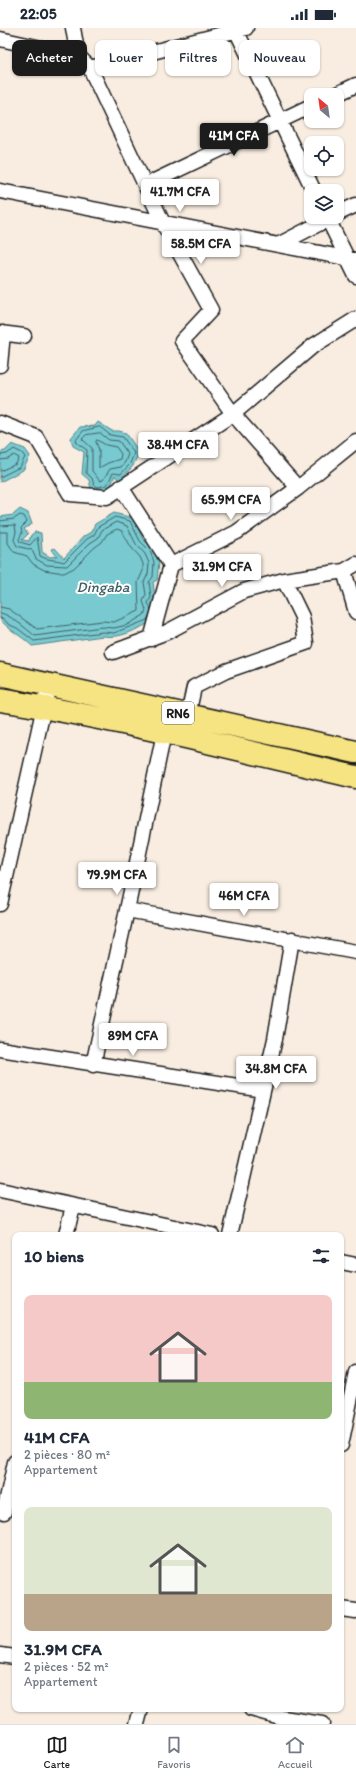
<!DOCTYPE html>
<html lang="fr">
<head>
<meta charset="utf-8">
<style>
	body { margin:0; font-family:Itim,sans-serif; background:#f2f2f3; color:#1f2937; height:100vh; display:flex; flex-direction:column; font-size:15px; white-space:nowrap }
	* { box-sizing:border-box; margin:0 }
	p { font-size:13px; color:#747a83 }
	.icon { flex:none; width:22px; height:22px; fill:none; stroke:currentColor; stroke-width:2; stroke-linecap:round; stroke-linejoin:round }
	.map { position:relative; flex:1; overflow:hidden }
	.drawer { position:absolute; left:12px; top:1204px; width:332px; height:480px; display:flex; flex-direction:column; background:#fff; border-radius:8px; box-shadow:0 1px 3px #0004 }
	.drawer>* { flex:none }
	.hud { position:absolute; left:12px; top:12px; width:332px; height:36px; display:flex; gap:8px }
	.needle { width:26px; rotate:331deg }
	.controls { position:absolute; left:304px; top:60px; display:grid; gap:8px }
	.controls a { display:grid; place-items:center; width:40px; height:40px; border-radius:8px; background:#fff; box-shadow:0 1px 3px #0004; font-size:20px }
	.price { position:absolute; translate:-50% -34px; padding:0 9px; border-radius:4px; background:#fff; color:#222; font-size:13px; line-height:26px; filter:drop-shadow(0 1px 2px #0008) }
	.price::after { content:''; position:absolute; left:50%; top:24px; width:12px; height:9px; margin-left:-6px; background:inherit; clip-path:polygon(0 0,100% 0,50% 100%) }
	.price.active { background:#1c1c1c; color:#fff }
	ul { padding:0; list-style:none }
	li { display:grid; align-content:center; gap:8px; height:212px; padding:0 12px }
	li span { display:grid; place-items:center; height:124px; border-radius:8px; color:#555 }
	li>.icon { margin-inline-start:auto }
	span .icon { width:72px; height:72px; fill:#fffc; stroke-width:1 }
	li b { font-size:17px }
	h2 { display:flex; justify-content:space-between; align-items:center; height:48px; padding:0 12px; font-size:17px }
	.chip { padding:0 14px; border-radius:8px; background:#fff; box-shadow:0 1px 3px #0004; font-size:14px; line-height:36px }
	.chip.active { background:#1c1c1c; color:#fff }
	.status { display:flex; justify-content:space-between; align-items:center; height:28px; padding:0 20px; background:#fff; direction:ltr }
	.status svg { height:11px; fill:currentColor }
	.tab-bar { display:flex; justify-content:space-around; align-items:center; height:56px; border-top:1px solid #e0e1e3; background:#fff; font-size:11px; color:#747a83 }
	.tab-bar a { display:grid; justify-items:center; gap:2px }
	.tab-bar .active { color:#1c1c1c }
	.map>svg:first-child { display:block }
</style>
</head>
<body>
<div class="status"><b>22:05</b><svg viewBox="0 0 49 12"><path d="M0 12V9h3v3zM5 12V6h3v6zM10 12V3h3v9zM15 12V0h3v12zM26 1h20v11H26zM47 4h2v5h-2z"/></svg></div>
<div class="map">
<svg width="356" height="1696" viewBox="0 0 356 1696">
	<rect width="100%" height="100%" fill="#f8ede0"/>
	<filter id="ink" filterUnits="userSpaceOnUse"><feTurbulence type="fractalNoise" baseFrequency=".025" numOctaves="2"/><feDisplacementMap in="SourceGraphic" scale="8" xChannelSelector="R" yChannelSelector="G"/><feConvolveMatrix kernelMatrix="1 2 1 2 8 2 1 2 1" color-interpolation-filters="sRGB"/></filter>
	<g filter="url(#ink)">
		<path fill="#78c9d0" stroke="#538488" d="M 98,394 L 112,403 L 119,403 L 126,405 L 139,424 L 133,438 L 119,453 L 115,447 L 110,460 L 97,463 L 91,461 L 89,452 L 82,446 L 84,424 L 73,418 L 71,410 L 80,399 L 95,398 Z
			M 12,416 L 25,421 L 30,428 L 23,442 L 0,454 L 0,424 L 5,423 Z
			M 20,481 L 28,485 L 32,496 L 24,501 L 28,506 L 22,512 L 29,513 L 31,507 L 35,504 L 41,505 L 42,524 L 50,529 L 57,528 L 51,521 L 55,520 L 64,530 L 84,508 L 91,504 L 95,496 L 114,485 L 133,490 L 143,511 L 153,520 L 159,534 L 157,552 L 153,554 L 155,570 L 152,574 L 155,581 L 151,594 C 135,602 121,611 103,608 L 32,618 C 22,608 7,601 0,591 L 0,489 L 13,487 Z"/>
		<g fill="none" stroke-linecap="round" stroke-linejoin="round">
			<path stroke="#416164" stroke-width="1" d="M 100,399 L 110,407 L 123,409 L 134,425 L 130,436 L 121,446 L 113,445 L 107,457 L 98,459 L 94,457 L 92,450 L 86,445 L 87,422 L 77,415 L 76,412 L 83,403 Z
				M 100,405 L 109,412 L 119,413 L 128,426 L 125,434 L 121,439 L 110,441 L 103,452 L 100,453 L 92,443 L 92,420 L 82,411 L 86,407 Z
				M 97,412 L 106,417 L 116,419 L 121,426 L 120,431 L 108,435 L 99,440 L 99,422 L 96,414 Z
				M 0,427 L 7,426 L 14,421 L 22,425 L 25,429 L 20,439 L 0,449
				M 0,432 L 8,431 L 14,427 L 19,430 L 16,436 L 0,443
				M 0,493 L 14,491 L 20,487 L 24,488 L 27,494 L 21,500 L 22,505 L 19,511 L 20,514 L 30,517 L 37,509 L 40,528 C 49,533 55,531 64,534 L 87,511 L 94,507 L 98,499 L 115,489 L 130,493 L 140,513 L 150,523 L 154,534 L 153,549 L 149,554 L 151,569 L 148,575 L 151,581
				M 0,498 L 15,497 L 16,504 L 14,512 L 17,518 L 32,522 L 36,531 L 47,537 L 67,538 L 90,515 L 98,510 L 102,502 L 116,494 L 127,498 L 136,516 L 145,526 L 149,535 L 148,546 L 144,554 L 146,567 L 143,573 L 146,582 L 144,587 L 127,597 L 114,600 L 102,599 L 35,608 C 28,602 8,585 0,585
				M 0,504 L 8,504 L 8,515 L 14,524 L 27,528 L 33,536 L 44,542 L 64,545 L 74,540 L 94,520 L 102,514 L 107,506 L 117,501 L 122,503 L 131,519 L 140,529 L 143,536 L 143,543 L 138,554 L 139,583 L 114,594 L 102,593 L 37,601 L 9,581 L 0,579
				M 0,590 L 4,591 L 8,596 L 17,600 L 34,613 L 103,604 L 114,605 L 147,592 L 149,588"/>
			<g stroke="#1c1c1c" stroke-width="17">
				<path id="street" d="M 73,0 L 78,28 L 90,40 L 163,195 L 211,282 L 182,313 L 233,386 L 298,460
					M 235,0 L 314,163
					M 0,11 L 78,28
					M 90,40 L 246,0
					M 335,67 L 356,57
					M 146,157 L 311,78
					M 0,163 L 356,232
					M 337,186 L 356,177
					M 327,189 L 356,248
					M 278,217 L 332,189
					M 0,305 L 24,308
					M 0,337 L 3,305
					M 0,395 L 36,409 L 70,466 L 107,469 L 233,386 L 313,318 L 356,291
					M 121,459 L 171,537 L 151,611
					M 171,537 L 237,504 L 298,460 L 356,413
					M 344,543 L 356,584
					M 113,624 L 167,604 L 244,563 L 284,552 L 344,543 L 356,536
					M 188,687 L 194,659 L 226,643 L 306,615 L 302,589 L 284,552
					M 0,876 L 49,656
					M 127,882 L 356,924
					M 0,1021 L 263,1062
					M 93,1037 L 127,882 L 164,705
					M 0,1162 L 212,1207
					M 66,1207 L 73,1178
					M 230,1207 L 275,1011 L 292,911
					M 341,1234 L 356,1237
					M 341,1417 L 356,1344
					M 4,1484 L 15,1434
					M 341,1581 L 356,1583
					M 0,1627 L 15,1629
					M 251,1681 L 283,1690 L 322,1696
					M 137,1696 L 141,1681"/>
			</g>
			<g stroke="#1c1c1c" stroke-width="25">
				<path id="highway" d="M 0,646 L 356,724
					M 0,672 C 120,691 238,722 356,749"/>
			</g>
			<use href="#street" stroke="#fff" stroke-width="14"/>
			<use href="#highway" stroke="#f6e381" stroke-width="22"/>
		</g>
	</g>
	<g text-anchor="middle" stroke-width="4" stroke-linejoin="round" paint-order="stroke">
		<rect fill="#fff" stroke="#606060" stroke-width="1" x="162" y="674" width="32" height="22" rx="3"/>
		<g font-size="13" font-weight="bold" fill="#1c1c1c">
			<text x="178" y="690">RN6</text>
		</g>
		<g font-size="15" font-style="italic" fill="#416164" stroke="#fff">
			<text x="103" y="564">Dingaba</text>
		</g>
	</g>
</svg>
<div class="controls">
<a><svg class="needle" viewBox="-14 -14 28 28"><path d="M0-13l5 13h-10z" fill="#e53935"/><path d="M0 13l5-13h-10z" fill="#747a83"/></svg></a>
<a><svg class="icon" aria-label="locate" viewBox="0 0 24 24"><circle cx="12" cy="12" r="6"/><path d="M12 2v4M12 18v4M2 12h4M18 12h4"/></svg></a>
<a><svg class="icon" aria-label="layers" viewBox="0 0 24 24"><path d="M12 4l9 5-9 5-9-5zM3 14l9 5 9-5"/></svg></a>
</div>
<b class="price active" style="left:234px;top:129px">41M CFA</b>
<b class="price" style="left:180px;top:185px">41.7M CFA</b>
<b class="price" style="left:201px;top:237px">58.5M CFA</b>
<b class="price" style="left:178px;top:438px">38.4M CFA</b>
<b class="price" style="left:231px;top:493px">65.9M CFA</b>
<b class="price" style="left:222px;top:560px">31.9M CFA</b>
<b class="price" style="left:117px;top:868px">79.9M CFA</b>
<b class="price" style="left:244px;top:889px">46M CFA</b>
<b class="price" style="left:133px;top:1029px">89M CFA</b>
<b class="price" style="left:276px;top:1062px">34.8M CFA</b>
<div class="hud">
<a class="chip active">Acheter</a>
<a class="chip">Louer</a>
<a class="chip">Filtres</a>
<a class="chip">Nouveau</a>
</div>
<section class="drawer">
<h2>10 biens<svg class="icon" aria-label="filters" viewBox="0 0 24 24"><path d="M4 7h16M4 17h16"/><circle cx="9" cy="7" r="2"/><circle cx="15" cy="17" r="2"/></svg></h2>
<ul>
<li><span style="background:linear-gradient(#f6c9c9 70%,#8fb573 0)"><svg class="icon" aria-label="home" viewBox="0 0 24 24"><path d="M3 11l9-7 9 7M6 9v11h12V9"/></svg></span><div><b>41M CFA</b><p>2 pièces · 80 m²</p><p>Appartement</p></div></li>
<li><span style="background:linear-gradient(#dfe7d0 70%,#b9a48a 0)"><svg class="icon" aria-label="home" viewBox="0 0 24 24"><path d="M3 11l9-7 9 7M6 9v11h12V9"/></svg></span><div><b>31.9M CFA</b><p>2 pièces · 52 m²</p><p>Appartement</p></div></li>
</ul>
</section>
</div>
<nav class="tab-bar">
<a class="active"><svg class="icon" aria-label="map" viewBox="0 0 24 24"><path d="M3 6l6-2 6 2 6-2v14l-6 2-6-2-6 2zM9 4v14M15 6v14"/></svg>Carte</a>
<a><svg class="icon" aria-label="saved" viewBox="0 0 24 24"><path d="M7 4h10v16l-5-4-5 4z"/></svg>Favoris</a>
<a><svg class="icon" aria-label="home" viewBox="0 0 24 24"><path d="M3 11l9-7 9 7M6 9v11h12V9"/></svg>Accueil</a>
</nav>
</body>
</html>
